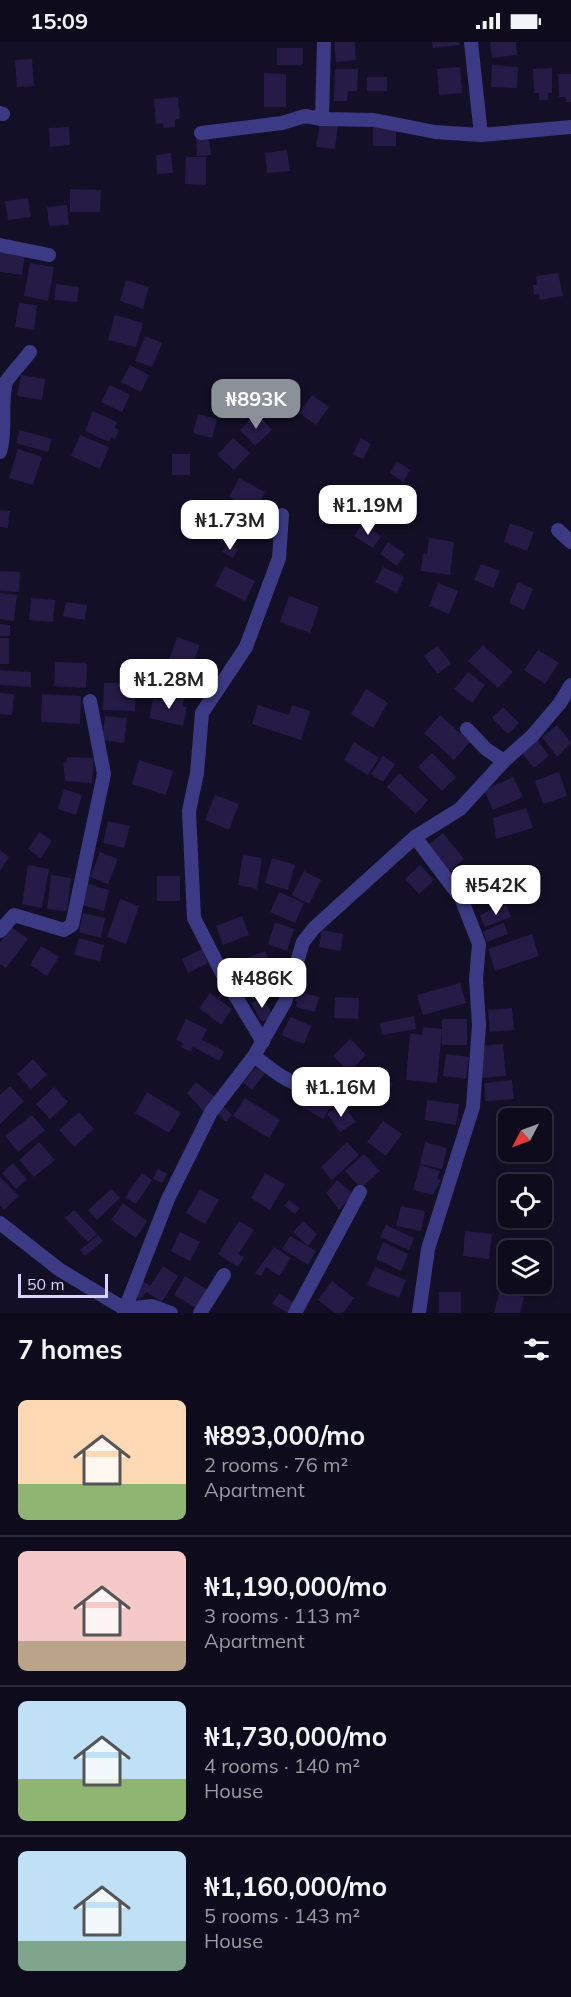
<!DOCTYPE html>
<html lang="en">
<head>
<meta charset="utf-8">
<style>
	body { margin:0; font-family:Mulish,sans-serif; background:#1c1929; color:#f1f3f6; height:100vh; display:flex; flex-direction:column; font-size:22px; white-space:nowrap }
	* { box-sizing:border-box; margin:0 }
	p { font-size:20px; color:#9b9ba3 }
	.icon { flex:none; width:33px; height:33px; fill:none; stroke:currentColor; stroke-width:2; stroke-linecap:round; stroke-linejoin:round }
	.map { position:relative; height:1271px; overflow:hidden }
	.side { display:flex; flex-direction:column; background:#0e0b1c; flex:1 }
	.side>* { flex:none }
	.needle { width:39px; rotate:229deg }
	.controls { position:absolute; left:498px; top:1066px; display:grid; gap:12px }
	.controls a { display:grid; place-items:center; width:54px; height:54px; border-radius:9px; background:#0e0b1c; box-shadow:0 3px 9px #0003,0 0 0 2px #2e2b3b; font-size:30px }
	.scale { position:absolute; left:18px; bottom:15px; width:90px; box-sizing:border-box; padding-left:6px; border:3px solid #d9d4ff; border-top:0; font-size:16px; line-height:21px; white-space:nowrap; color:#d9d4ff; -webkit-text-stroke:4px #130f26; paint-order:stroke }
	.price { position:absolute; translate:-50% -51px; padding:0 14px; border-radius:12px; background:#fff; color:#222; font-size:20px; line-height:39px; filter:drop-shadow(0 2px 3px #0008) }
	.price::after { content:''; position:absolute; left:50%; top:36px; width:18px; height:14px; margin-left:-9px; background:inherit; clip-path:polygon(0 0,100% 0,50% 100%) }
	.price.active { background:#8c9099; color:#fff }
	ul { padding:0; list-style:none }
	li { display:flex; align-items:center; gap:18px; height:150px; padding:0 18px }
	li+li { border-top:2px solid #2e2b3b }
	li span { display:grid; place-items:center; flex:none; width:168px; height:120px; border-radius:9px; color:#555 }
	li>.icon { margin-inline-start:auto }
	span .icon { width:72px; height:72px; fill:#fffc; stroke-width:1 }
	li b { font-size:26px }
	h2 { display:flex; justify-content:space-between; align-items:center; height:72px; padding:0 18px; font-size:26px }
	.status { display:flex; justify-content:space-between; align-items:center; height:42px; padding:0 30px; background:#0e0b1c; direction:ltr }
	.status svg { height:16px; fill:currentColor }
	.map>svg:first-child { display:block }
</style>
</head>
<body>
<div class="status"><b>15:09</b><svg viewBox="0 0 49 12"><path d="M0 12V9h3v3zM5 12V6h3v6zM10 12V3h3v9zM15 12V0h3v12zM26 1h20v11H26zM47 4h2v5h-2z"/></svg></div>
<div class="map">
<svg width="571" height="1271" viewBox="0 0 571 1271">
	<rect width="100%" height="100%" fill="#130f26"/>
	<path fill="#241b47" d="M 334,0 L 355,0 L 356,18 L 336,20 Z
		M 432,0 L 459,0 L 460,3 L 433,6 Z
		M 490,0 L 516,0 L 517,13 L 492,16 Z
		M 277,6 L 303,6 L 303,23 L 277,23 Z
		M 32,17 L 34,44 L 17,45 L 15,18 Z
		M 492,23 L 518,25 L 517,46 L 491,45 Z
		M 460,25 L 462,51 L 439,53 L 437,27 Z
		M 552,26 L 552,51 L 548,51 L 548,58 L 539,58 L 539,51 L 534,51 L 533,27 Z
		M 335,27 L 358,27 L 357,49 L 348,49 L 347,59 L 334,59 Z
		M 264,31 L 286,32 L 286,65 L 264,65 Z
		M 558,32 L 571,32 L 571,60 L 566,60 L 566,55 L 559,55 Z
		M 367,35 L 387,35 L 387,49 L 367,49 Z
		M 178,55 L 180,77 L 175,78 L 175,85 L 164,86 L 163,81 L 156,82 L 154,57 Z
		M 320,79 L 338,82 L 335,107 L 316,105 Z
		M 373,83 L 396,83 L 396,104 L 373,104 Z
		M 69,85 L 70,103 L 50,105 L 49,86 Z
		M 209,96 L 211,113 L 197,114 L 196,97 Z
		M 287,108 L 290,129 L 267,131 L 265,111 Z
		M 171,111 L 173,131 L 157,132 L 156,113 Z
		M 186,115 L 206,115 L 206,143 L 185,142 Z
		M 70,147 L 101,148 L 100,170 L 70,170 Z
		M 28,156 L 31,175 L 8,178 L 5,159 Z
		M 67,163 L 69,183 L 49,184 L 47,165 Z
		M 0,210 L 25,213 L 22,233 L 0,230 Z
		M 30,221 L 54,225 L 48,259 L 24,254 Z
		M 558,231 L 563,254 L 540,258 L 539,252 L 534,253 L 533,243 L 537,243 L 536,234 Z
		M 126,238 L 149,245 L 143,267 L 120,259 Z
		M 56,242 L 79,245 L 77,260 L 54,258 Z
		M 19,261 L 37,263 L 34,288 L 15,285 Z
		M 115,273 L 143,281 L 136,305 L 108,298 Z
		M 145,294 L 162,301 L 152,325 L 135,319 Z
		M 130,323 L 149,333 L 141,350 L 121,340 Z
		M 21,333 L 45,337 L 42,358 L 17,354 Z
		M 110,343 L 130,353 L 122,370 L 101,360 Z
		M 312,353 L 329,365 L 316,383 L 299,371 Z
		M 93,369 L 117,380 L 115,386 L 119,388 L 115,397 L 111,395 L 109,400 L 85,389 Z
		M 198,372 L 217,377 L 212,396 L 193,391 Z
		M 257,372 L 272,388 L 255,404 L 240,388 Z
		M 19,388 L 52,397 L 48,410 L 16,401 Z
		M 80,393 L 109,405 L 100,427 L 71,414 Z
		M 233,396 L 250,411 L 234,428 L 217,413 Z
		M 361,396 L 371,402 L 363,417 L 353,412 Z
		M 18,407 L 42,415 L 33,443 L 9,436 Z
		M 172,412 L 190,412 L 190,433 L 172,433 Z
		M 397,419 L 410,428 L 403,440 L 390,431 Z
		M 239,436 L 265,450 L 256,469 L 229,455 Z
		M 0,468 L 10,469 L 8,486 L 0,485 Z
		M 219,474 L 237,479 L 236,484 L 240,486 L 237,496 L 233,495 L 231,501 L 213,496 Z
		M 510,481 L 534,490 L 527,509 L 504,500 Z
		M 362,482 L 381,494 L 373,506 L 354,494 Z
		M 429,496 L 454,500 L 450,533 L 421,529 L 423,511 L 427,512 Z
		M 388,500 L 405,512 L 397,524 L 380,512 Z
		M 227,502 L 238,508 L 233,516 L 222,510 Z
		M 481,522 L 500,529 L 493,546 L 474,538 Z
		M 225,524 L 255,539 L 245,559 L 215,544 Z
		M 383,525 L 404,535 L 397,551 L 375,540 Z
		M 0,529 L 20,530 L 19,550 L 0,549 Z
		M 518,540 L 533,547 L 524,568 L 509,561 Z
		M 438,541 L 458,549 L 449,572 L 429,564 Z
		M 0,551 L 17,553 L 14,579 L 0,577 Z
		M 289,554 L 319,565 L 310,591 L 280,580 Z
		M 31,556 L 55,558 L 53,580 L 29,578 Z
		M 66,560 L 87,563 L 85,578 L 65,575 L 63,573 Z
		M 0,582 L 10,583 L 10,594 L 0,594 Z
		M 177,595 L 200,603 L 191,626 L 169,618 Z
		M 0,596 L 9,596 L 9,622 L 0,622 Z
		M 483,603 L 513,630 L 498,646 L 468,619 Z
		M 437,604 L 451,621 L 438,632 L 424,614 Z
		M 538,608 L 559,621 L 545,642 L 524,628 Z
		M 55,620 L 87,621 L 86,646 L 54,644 Z
		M 162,622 L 191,631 L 184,654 L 155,646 Z
		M 0,628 L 31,630 L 31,645 L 0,643 Z
		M 468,630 L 485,643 L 472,661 L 454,647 Z
		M 104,641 L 136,641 L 135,669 L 103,668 Z
		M 366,647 L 388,661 L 373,686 L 351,672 Z
		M 0,651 L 14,652 L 12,673 L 0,672 Z
		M 163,651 L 184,656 L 183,664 L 187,665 L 183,684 L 149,676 L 153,657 L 161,658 Z
		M 42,652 L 81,654 L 80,682 L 41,680 Z
		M 258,663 L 289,673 L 292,663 L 310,669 L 301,698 L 252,682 Z
		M 503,665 L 519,681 L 508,692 L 492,676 Z
		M 440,673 L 470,700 L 454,718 L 424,691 Z
		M 105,674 L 127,676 L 124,701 L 102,698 Z
		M 557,683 L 571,701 L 557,715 L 542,695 Z
		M 536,696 L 549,714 L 534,726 L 520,709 Z
		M 354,700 L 379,716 L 368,733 L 344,718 Z
		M 432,711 L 456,735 L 442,749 L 418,725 Z
		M 383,714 L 395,722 L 383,740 L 371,732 Z
		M 67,715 L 94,716 L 92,741 L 65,739 L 63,720 L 66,721 Z
		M 139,718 L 173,729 L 166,753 L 132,742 Z
		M 559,730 L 567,754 L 543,762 L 535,739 Z
		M 399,731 L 428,758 L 416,772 L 387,745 Z
		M 513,735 L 523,755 L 493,768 L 484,748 Z
		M 64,747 L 82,753 L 76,773 L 58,767 Z
		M 215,753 L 239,762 L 229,788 L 205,778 Z
		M 526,766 L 533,786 L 496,797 L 493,776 Z
		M 108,779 L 130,784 L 124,806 L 103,801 Z
		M 39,790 L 52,799 L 41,816 L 28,807 Z
		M 443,791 L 464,817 L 448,830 L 427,804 Z
		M 0,808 L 9,815 L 0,829 Z
		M 100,810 L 118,817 L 108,842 L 90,835 Z
		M 243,813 L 262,816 L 257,847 L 238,843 Z
		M 272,816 L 295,823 L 288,848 L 265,841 Z
		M 28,823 L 49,827 L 42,866 L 22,862 Z
		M 420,823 L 434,838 L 419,852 L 405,837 Z
		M 304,829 L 321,838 L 309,862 L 292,853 Z
		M 51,833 L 71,836 L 67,869 L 47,867 Z
		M 157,834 L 180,834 L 180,859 L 157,859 Z
		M 88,842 L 109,848 L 104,869 L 82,863 Z
		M 279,850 L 304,861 L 295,881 L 270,870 Z
		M 120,857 L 139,864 L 126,902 L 107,895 Z
		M 506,862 L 511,875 L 485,885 L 480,873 Z
		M 83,871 L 105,876 L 101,896 L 79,890 Z
		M 242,874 L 249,893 L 223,903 L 216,884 Z
		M 275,880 L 294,887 L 287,909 L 268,902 Z
		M 504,881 L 508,892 L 487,900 L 483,889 Z
		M 11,885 L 28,897 L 6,926 L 0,922 L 0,900 Z
		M 322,888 L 343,892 L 341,909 L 319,905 Z
		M 532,892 L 539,914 L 495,929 L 488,907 Z
		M 79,896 L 104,903 L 100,919 L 74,913 Z
		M 41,904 L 59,915 L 47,934 L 30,923 Z
		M 202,907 L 208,921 L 188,931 L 182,917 Z
		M 265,909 L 280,947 L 253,958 L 238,919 Z
		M 460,941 L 466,961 L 423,973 L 417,953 Z
		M 300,950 L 319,955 L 315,970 L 296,965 L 297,960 L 295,959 Z
		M 210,951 L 232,967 L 221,983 L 199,966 Z
		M 263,955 L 273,974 L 262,980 L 251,961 Z
		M 335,955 L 359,956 L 358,977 L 334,976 Z
		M 512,966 L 514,988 L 490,990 L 488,968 Z
		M 414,974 L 416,987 L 382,993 L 380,981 Z
		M 291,975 L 311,984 L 304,1002 L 283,994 L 282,990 Z
		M 186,977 L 207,987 L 202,998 L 224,1009 L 219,1019 L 193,1005 L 191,1010 L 181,1005 L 183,1001 L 176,998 Z
		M 442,977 L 467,977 L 467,1003 L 442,1003 Z
		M 423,985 L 442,987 L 437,1041 L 406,1038 L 410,991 L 422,993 Z
		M 350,997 L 366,1013 L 349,1030 L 333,1014 Z
		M 503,1002 L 506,1034 L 482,1036 L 480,1004 Z
		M 446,1012 L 469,1015 L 466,1037 L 443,1034 Z
		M 33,1017 L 47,1033 L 31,1047 L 17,1032 Z
		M 256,1025 L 265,1031 L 252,1048 L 243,1041 Z
		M 367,1029 L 393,1041 L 384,1059 L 359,1047 Z
		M 512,1038 L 514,1057 L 486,1059 L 484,1041 Z
		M 196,1040 L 215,1055 L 203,1069 L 187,1051 Z
		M 10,1044 L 24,1059 L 0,1082 L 0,1053 Z
		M 54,1045 L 68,1060 L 50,1077 L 36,1062 Z
		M 147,1050 L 181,1071 L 169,1091 L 135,1071 Z
		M 306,1051 L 330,1065 L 323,1077 L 299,1063 Z
		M 245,1056 L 280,1078 L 269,1096 L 233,1074 Z
		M 427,1058 L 459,1062 L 456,1083 L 425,1078 Z
		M 342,1061 L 356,1080 L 340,1090 L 327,1072 Z
		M 224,1065 L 232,1073 L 226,1080 L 217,1072 Z
		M 79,1070 L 94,1087 L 74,1105 L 59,1088 Z
		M 32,1073 L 45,1088 L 18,1110 L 5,1094 Z
		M 383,1079 L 402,1092 L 386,1114 L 367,1100 Z
		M 39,1100 L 55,1118 L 34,1135 L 19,1118 Z
		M 347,1100 L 359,1113 L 332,1138 L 321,1125 Z
		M 425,1100 L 447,1106 L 442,1127 L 420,1122 Z
		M 364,1112 L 380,1129 L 361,1146 L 345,1129 Z
		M 13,1121 L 27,1138 L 16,1147 L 2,1131 Z
		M 420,1123 L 440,1129 L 437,1137 L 441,1138 L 433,1153 L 413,1148 Z
		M 158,1127 L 167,1132 L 162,1141 L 153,1137 Z
		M 142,1131 L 152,1138 L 136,1162 L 125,1155 Z
		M 265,1131 L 285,1142 L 270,1168 L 251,1156 Z
		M 0,1135 L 19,1154 L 4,1168 L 0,1163 Z
		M 337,1138 L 353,1152 L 339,1168 L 326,1151 Z
		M 111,1147 L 120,1156 L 97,1178 L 88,1168 Z
		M 200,1147 L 219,1158 L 205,1182 L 186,1171 Z
		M 289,1158 L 300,1166 L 295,1172 L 284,1164 Z
		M 123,1161 L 147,1179 L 136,1196 L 111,1178 Z
		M 401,1164 L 425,1169 L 421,1189 L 396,1184 Z
		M 74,1168 L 97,1192 L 88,1200 L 65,1176 Z
		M 239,1179 L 254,1188 L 238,1212 L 244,1215 L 238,1225 L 218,1212 Z
		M 303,1179 L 317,1192 L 308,1204 L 293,1190 Z
		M 386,1183 L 414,1196 L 409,1208 L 380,1195 Z
		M 465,1189 L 492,1192 L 489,1217 L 463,1214 Z
		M 180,1190 L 200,1200 L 190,1219 L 171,1209 Z
		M 98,1193 L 103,1199 L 85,1214 L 80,1208 Z
		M 290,1194 L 316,1209 L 308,1223 L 282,1207 Z
		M 383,1200 L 408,1212 L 401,1229 L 376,1217 Z
		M 274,1205 L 291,1216 L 279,1234 L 266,1225 L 261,1234 L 255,1231 Z
		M 163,1224 L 178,1234 L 162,1260 L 146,1250 L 140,1258 L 133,1253 L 143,1239 L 150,1244 Z
		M 375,1225 L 406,1238 L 399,1256 L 367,1243 Z
		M 185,1234 L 208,1248 L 198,1267 L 174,1253 Z
		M 332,1239 L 354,1256 L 343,1271 L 335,1271 L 318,1258 Z
		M 500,1248 L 524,1255 L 520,1271 L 494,1271 Z
		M 439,1250 L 461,1250 L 461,1271 L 439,1271 Z
		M 279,1251 L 294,1261 L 288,1271 L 272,1262 Z"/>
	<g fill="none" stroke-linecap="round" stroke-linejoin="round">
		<path stroke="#3d3a85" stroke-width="14" d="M 471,0 L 481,93
			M 0,71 L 3,72
			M 322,77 L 324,0
			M 201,91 L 282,81 L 305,74 L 322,77 L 374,78 L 435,90 L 481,93 L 571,85
			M 0,203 L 49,213
			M 0,410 C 7,388 0,362 6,340 C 12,330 23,320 30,310
			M 558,488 L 571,500
			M 467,687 L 486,707 L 504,719
			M 415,795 L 461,856 L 479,902 L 476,937 L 479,983 L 473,1065 L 428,1207 L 419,1271
			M 0,889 L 14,873 L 64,888 L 72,883 L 104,732 L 90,659
			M 263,1000 L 224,935 L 194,876 L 189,769 L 197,731 L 202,671 L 246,605 L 279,516 L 282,473
			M 254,1014 C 272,1028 287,1041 310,1046
			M 0,1181 L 60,1228 L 125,1267 L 124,1271
			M 171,1271 L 152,1264 L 125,1267 L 168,1157 L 211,1070 L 254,1014 L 285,960 L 303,900 L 314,886 L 415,795 L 460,767 L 504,719 L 533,693 L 560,661 L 571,643
			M 200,1271 L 224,1233
			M 295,1271 L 360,1150"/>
	</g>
</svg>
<div class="controls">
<a><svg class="needle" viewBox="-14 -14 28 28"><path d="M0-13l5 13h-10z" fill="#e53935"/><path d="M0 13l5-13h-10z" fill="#9b9ba3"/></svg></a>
<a><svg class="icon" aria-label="locate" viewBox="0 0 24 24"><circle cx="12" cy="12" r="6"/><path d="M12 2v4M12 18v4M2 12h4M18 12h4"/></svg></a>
<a><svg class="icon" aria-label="layers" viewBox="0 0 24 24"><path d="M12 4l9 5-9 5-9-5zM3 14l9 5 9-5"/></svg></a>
</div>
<div class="scale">50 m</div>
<b class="price active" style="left:256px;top:388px">₦893K</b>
<b class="price" style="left:368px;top:494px">₦1.19M</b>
<b class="price" style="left:230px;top:509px">₦1.73M</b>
<b class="price" style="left:169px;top:668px">₦1.28M</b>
<b class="price" style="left:496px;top:874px">₦542K</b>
<b class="price" style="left:262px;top:967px">₦486K</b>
<b class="price" style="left:341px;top:1076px">₦1.16M</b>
</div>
<section class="side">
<h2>7 homes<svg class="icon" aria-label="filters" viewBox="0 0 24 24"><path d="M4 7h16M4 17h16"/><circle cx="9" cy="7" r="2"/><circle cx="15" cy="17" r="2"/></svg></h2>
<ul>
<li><span style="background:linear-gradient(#ffd9b3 70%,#8fb573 0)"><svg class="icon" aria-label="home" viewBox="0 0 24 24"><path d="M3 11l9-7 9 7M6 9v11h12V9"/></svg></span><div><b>₦893,000/mo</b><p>2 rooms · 76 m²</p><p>Apartment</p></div></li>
<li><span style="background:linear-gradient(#f6c9c9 75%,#b9a48a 0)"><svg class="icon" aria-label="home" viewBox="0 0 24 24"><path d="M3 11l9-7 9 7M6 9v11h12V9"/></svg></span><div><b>₦1,190,000/mo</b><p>3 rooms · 113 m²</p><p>Apartment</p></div></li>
<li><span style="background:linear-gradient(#bfe0f5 65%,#8fb573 0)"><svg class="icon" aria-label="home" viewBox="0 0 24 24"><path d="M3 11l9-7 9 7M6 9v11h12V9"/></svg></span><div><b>₦1,730,000/mo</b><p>4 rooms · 140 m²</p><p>House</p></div></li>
<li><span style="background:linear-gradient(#bfe0f5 75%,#7fa58c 0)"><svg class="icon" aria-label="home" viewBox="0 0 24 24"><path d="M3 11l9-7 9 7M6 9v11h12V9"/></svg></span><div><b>₦1,160,000/mo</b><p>5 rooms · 143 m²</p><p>House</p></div></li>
</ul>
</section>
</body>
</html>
